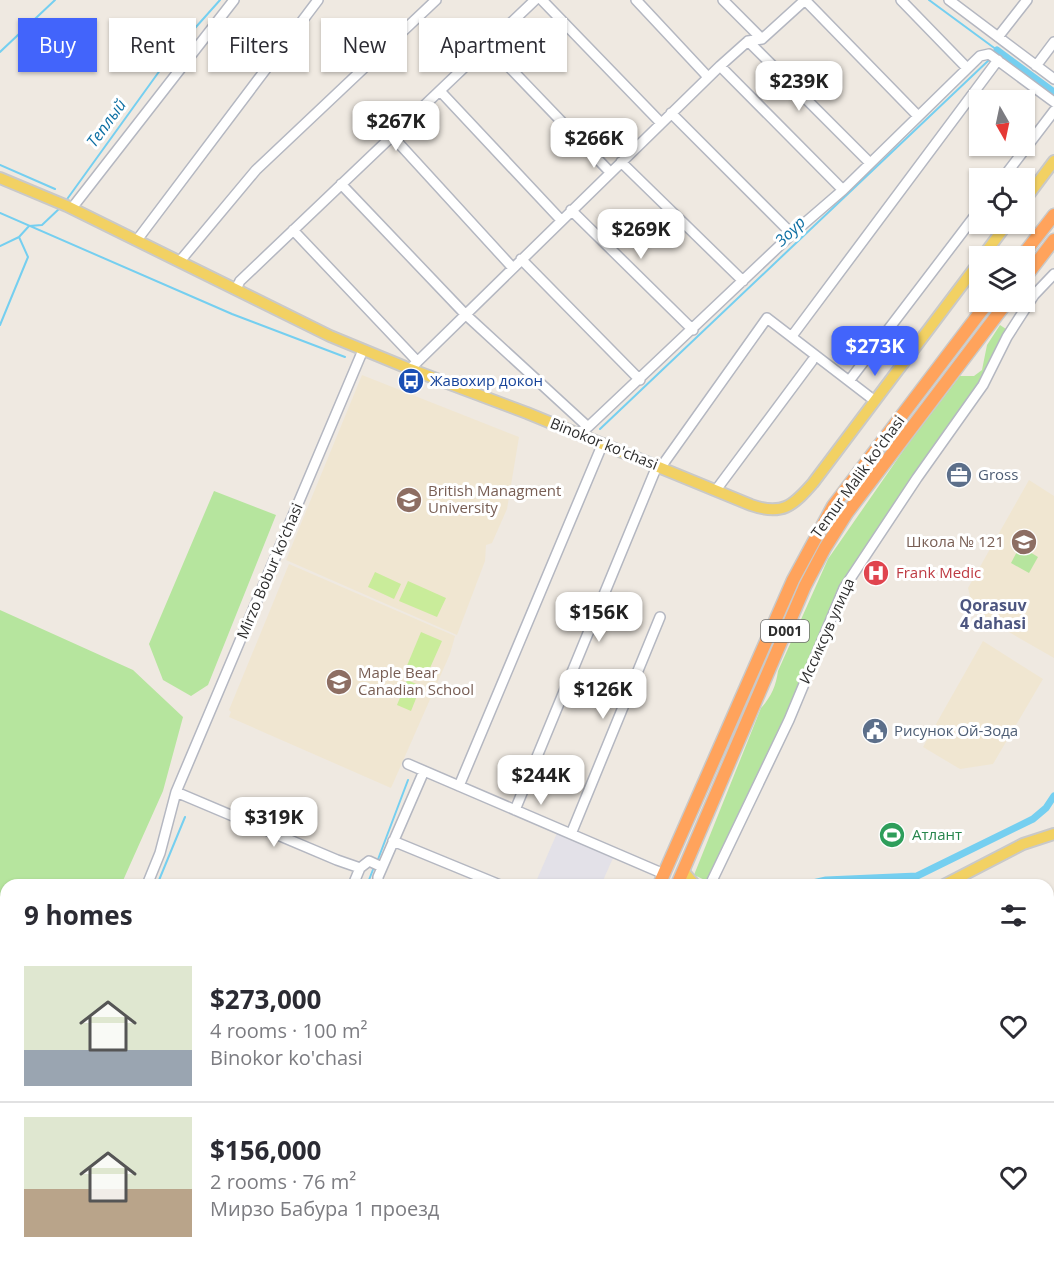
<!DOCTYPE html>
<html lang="en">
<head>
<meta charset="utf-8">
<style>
	body { margin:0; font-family:"Open Sans",sans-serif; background:#f2f2f3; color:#2b2b33; height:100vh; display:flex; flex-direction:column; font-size:22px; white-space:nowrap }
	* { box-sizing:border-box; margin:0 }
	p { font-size:20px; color:#7c7c81 }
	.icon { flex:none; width:33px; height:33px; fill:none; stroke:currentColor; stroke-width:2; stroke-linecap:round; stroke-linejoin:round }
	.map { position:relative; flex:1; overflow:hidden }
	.details { position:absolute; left:0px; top:879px; width:1054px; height:384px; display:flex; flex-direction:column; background:#fff; border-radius:18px 18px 0 0; box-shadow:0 2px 4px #0004 }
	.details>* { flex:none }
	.top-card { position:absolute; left:18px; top:18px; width:600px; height:54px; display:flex; gap:12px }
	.needle { width:39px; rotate:171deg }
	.tools { position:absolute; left:969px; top:90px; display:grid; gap:12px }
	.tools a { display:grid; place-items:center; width:66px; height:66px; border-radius:0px; background:#fff; box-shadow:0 2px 4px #0004; font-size:30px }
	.price { position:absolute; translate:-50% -51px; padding:0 14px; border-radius:12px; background:#fff; color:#222; font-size:20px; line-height:39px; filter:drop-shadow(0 2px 3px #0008) }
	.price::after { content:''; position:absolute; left:50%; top:36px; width:18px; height:14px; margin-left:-9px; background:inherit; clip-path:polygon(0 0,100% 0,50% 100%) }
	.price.selected { background:#4264fb; color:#fff }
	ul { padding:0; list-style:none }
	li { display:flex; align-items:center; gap:18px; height:150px; padding:0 24px }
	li+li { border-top:2px solid #e1e1e2 }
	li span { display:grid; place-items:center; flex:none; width:168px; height:120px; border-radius:0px; color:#555 }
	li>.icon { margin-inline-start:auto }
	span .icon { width:72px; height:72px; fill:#fffc; stroke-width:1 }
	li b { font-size:26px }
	h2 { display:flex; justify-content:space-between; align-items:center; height:72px; padding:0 24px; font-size:26px }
	.chip { padding:0 21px; border-radius:0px; background:#fff; box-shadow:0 2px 4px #0004; font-size:21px; line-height:54px }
	.chip.selected { background:#4264fb; color:#fff }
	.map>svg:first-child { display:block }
</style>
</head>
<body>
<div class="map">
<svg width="1054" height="1263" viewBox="0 0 1054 1263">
	<rect width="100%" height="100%" fill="#efe9e1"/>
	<path fill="#e3e1e8" d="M 557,833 L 613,858 L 601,885 L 535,884 Z"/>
	<path fill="#f0e6d1" d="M 362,375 L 519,437 L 507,509 L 492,543 L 486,545 L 485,561 L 457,635 L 286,560 Z
		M 1029,480 L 1054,496 L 1054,658 L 974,612 L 968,588 Z
		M 289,564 L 455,636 L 450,654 L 391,788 L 229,717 L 231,712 L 229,710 Z
		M 983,641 L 1043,679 L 993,764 L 960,769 L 923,747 Z
		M 1054,1199 L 1054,1263 L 990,1263 L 991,1257 L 1048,1257 L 1049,1200 Z"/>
	<path fill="#b6e59e" d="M 1000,325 L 1006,329 L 975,390 L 853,573 L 789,720 L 707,881 L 694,875 L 761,708 C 771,697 776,686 778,671 L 828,559 L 910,441 L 960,376 L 974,376 L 982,370 L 987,345 Z
		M 214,491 L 276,515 L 208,685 L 191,696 L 163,680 L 149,644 Z
		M 1020,546 L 1038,557 L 1029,573 L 1011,563 Z
		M 0,610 L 133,670 L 183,717 L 163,791 L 121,885 L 6,885 L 6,958 L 0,956 Z
		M 546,1257 L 641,1257 L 643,1263 L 542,1263 Z
		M 877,1257 L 975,1257 L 974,1263 L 864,1263 L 865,1258 Z"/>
	<path fill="#c9ec9a" d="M 375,572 L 401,584 L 394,599 L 368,587 Z
		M 408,581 L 446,598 L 437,617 L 399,601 Z
		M 421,632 L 442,641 L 426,677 L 406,668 Z
		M 407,680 L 421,686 L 411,711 L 397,705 Z"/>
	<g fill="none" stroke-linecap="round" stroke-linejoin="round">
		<path stroke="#75cff0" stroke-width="2" d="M 929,0 L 997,50 L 994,55
			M 0,52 L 55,0
			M 0,165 L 55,189
			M 65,202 L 171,55 L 220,0
			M 0,213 L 232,314 L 345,357
			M 0,246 L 19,237 L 29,226 L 42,225 L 61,207
			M 0,325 L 28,257 L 19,237
			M 600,429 L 990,59
			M 377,862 L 408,780
			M 157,885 L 185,817
			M 367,885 L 374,867"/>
		<path stroke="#75cff0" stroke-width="7" d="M 997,50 L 1054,92
			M 804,885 L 826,880 L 917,876 L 1033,819 L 1046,808 L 1054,796
			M 720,1263 L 721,1257"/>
	</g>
	<path fill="#cbc7bf" d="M 1004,1257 L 1046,1257 L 1046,1260 L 1005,1263 Z"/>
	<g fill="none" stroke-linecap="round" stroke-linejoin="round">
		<g stroke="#b4b7c1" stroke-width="12">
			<path id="minor" d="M 542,0 L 661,123
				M 636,0 L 708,77
				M 723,0 L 762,39
				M 805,0 L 918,116
				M 901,0 L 967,68
				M 949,0 L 1054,79
				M 998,37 L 1027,0
				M 748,41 L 870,163
				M 487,44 L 610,172
				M 720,66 L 843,190
				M 1036,66 L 1054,42
				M 440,91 L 561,220
				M 671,113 L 792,234
				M 393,137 L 512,267
				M 621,162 L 743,281
				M 1003,178 L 1054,111
				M 341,184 L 465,314 L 588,427
				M 72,208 L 234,0
				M 571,210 L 693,330
				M 293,230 L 417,361
				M 137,240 L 318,0
				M 521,259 L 640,380
				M 180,261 L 256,170 L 436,0
				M 236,289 L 240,281 L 535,0
				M 792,336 L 998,60
				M 410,369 L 720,66 L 748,41 L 762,39 L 805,0
				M 849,381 L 980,209
				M 578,433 L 588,427 L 792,234 L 843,190 L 980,56 L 989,54 L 1054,102
				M 661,467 L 767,318 L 875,401
				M 716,490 L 812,361
				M 408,764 L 664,874
				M 459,786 L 603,443
				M 176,792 L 337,860 L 360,868 L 369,861 L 382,867
				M 515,810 L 657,466
				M 571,834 L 660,617
				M 393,841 L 500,885
				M 147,885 L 160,853 L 176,792 L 363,350
				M 353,885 L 360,868
				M 378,885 L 378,877 L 424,771
				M 710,885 L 789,720 L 844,588 L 917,478 L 983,385 L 1007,337 L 1034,295 L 1054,274
				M 1048,1017 L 1054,1015
				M 1048,1034 L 1054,1032
				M 0,1104 L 6,1089
				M 0,1205 L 6,1207
				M 0,1244 L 6,1229
				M 684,1257 L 687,1263
				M 0,1261 L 6,1263
				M 731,1263 L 731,1257"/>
		</g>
		<g stroke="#c9c9c9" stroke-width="14">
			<path id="major" d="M 0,178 L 67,206 L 330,336 L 410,369 L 527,413 L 751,505 C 782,516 793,506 813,483 L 980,261
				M 1024,201 L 1054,161
				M 983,256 L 1007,224
				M 683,871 L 695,885
				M 944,885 L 1023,844 L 1054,834"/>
		</g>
		<g stroke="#c9c9c9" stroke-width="15">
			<path id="highway" d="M 1022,256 L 1054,215
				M 1024,279 L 1054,240
				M 659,885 L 793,580 L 833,506 L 988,302
				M 677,885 L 805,586 L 825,548 L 847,513 L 1007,302
				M 654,1257 L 656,1263
				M 667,1257 L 669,1263
				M 535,1263 L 540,1257"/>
		</g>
		<use href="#minor" stroke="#fff" stroke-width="9"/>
		<use href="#major" stroke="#f2d163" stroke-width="10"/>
		<use href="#highway" stroke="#ffa35c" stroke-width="12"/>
	</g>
	<defs>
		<g id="bus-disc" transform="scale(1.35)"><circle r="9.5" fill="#1a4fb4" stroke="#fff"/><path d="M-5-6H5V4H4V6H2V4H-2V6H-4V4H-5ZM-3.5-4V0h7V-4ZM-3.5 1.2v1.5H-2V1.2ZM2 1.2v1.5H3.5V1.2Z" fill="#fff"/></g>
		<g id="office-disc" transform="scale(1.35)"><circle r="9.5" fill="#5c6f8a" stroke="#fff"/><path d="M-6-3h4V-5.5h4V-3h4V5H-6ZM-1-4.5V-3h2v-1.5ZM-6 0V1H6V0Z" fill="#fff"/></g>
		<g id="university-disc" transform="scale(1.35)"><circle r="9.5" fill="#8d6e63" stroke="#fff"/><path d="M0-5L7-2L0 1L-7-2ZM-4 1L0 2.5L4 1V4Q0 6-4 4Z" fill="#fff"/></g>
		<g id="school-disc" transform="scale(1.35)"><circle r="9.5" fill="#8d6e63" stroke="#fff"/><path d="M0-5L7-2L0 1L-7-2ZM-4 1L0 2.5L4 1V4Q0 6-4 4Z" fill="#fff"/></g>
		<g id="hospital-disc" transform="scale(1.35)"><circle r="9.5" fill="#e0444e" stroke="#fff"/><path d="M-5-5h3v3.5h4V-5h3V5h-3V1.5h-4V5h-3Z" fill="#fff"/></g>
		<g id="civic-disc" transform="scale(1.35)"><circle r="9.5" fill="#5c6f8a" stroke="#fff"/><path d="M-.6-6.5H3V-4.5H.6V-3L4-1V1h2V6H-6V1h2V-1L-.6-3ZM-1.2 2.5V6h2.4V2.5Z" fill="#fff"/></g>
		<g id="stadium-disc" transform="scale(1.35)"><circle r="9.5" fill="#2e9e5b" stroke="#fff"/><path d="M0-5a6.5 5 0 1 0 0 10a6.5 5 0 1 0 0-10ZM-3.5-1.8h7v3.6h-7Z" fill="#fff"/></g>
	</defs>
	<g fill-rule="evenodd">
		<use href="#bus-disc" x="411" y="381"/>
		<use href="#office-disc" x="959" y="475"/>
		<use href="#university-disc" x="409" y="500"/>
		<use href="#school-disc" x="1024" y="542"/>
		<use href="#hospital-disc" x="876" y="573"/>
		<use href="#school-disc" x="339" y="682"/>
		<use href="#civic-disc" x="875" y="731"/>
		<use href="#stadium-disc" x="892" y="835"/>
	</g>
	<g text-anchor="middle" stroke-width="6" stroke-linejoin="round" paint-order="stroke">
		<rect fill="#fff" stroke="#6d6d6d" stroke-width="1.5" x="761" y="620" width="48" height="22" rx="4.5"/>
		<g font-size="14" font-weight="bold" fill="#2e2e2e">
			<text x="785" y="636">D001</text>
		</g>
		<g font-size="15" fill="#164399" stroke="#fff" text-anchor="start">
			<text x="430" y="386">Жавохир докон</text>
		</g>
		<g font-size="15" fill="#2e2e2e" stroke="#fff">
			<text transform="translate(604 444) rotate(22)" y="5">Binokor ko'chasi</text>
			<text transform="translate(858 477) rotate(-54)" y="5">Temur Malik ko'chasi</text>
			<text transform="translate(270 571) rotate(-67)" y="5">Mirzo Bobur ko‘chasi</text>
			<text transform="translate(827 631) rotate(-66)" y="5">Иссиксув улица</text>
		</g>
		<g font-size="15" fill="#4e5e75" stroke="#fff" text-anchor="start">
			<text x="978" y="480">Gross</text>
			<text x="894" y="736">Рисунок Ой-Зода</text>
		</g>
		<g font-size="15" fill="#785e54" stroke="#fff" text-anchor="start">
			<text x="428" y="496">British Managment<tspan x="428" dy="17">University</tspan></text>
			<text x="1004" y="547" text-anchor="end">Школа № 121</text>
			<text x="358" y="678">Maple Bear<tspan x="358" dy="17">Canadian School</tspan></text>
		</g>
		<g font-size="15" fill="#be3a42" stroke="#fff" text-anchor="start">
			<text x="896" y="578">Frank Medic</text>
		</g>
		<g font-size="15" fill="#27864d" stroke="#fff" text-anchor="start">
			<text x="912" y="840">Атлант</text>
		</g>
		<g font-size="16" font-style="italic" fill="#0d6fa3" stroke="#fff">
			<text transform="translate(106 123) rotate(-54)" y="6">Теплый</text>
			<text transform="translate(790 231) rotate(-44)" y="6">Зоур</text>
		</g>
		<g font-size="16" font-weight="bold" fill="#4d5680" stroke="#fff">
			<text x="993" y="611">Qorasuv<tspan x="993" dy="18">4 dahasi</tspan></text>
		</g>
	</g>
</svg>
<div class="tools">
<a><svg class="needle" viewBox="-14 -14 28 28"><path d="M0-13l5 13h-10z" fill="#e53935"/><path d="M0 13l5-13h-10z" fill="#7c7c81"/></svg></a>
<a><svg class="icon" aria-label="locate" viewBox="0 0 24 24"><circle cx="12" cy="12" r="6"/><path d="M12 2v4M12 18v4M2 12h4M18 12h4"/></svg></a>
<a><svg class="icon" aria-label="layers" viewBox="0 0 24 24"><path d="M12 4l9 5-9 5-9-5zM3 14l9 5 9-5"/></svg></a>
</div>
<b class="price" style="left:799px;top:112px">$239K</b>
<b class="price" style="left:396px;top:152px">$267K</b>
<b class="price" style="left:594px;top:169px">$266K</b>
<b class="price" style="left:641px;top:260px">$269K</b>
<b class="price selected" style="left:875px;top:377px">$273K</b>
<b class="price" style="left:599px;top:643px">$156K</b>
<b class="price" style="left:603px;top:720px">$126K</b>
<b class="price" style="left:541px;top:806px">$244K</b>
<b class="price" style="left:274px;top:848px">$319K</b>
<div class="top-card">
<a class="chip selected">Buy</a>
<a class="chip">Rent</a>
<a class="chip">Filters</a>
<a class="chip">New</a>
<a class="chip">Apartment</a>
</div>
<section class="details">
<h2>9 homes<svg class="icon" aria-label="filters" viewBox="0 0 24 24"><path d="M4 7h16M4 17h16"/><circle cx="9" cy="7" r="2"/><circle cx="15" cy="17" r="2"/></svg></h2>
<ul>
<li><span style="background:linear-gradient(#dfe7d0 70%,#9aa5b1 0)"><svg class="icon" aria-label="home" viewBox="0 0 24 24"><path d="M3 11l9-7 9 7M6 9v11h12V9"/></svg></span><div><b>$273,000</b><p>4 rooms · 100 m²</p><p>Binokor ko'chasi</p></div><svg class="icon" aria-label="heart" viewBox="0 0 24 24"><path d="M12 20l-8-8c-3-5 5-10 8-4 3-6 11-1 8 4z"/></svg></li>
<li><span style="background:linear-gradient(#dfe7d0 60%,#b9a48a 0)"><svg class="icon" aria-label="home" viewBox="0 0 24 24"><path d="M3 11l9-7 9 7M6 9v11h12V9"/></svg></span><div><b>$156,000</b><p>2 rooms · 76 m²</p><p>Мирзо Бабура 1 проезд</p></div><svg class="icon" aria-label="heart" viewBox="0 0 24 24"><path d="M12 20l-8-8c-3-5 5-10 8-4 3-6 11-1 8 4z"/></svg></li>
</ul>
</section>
</div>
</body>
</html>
